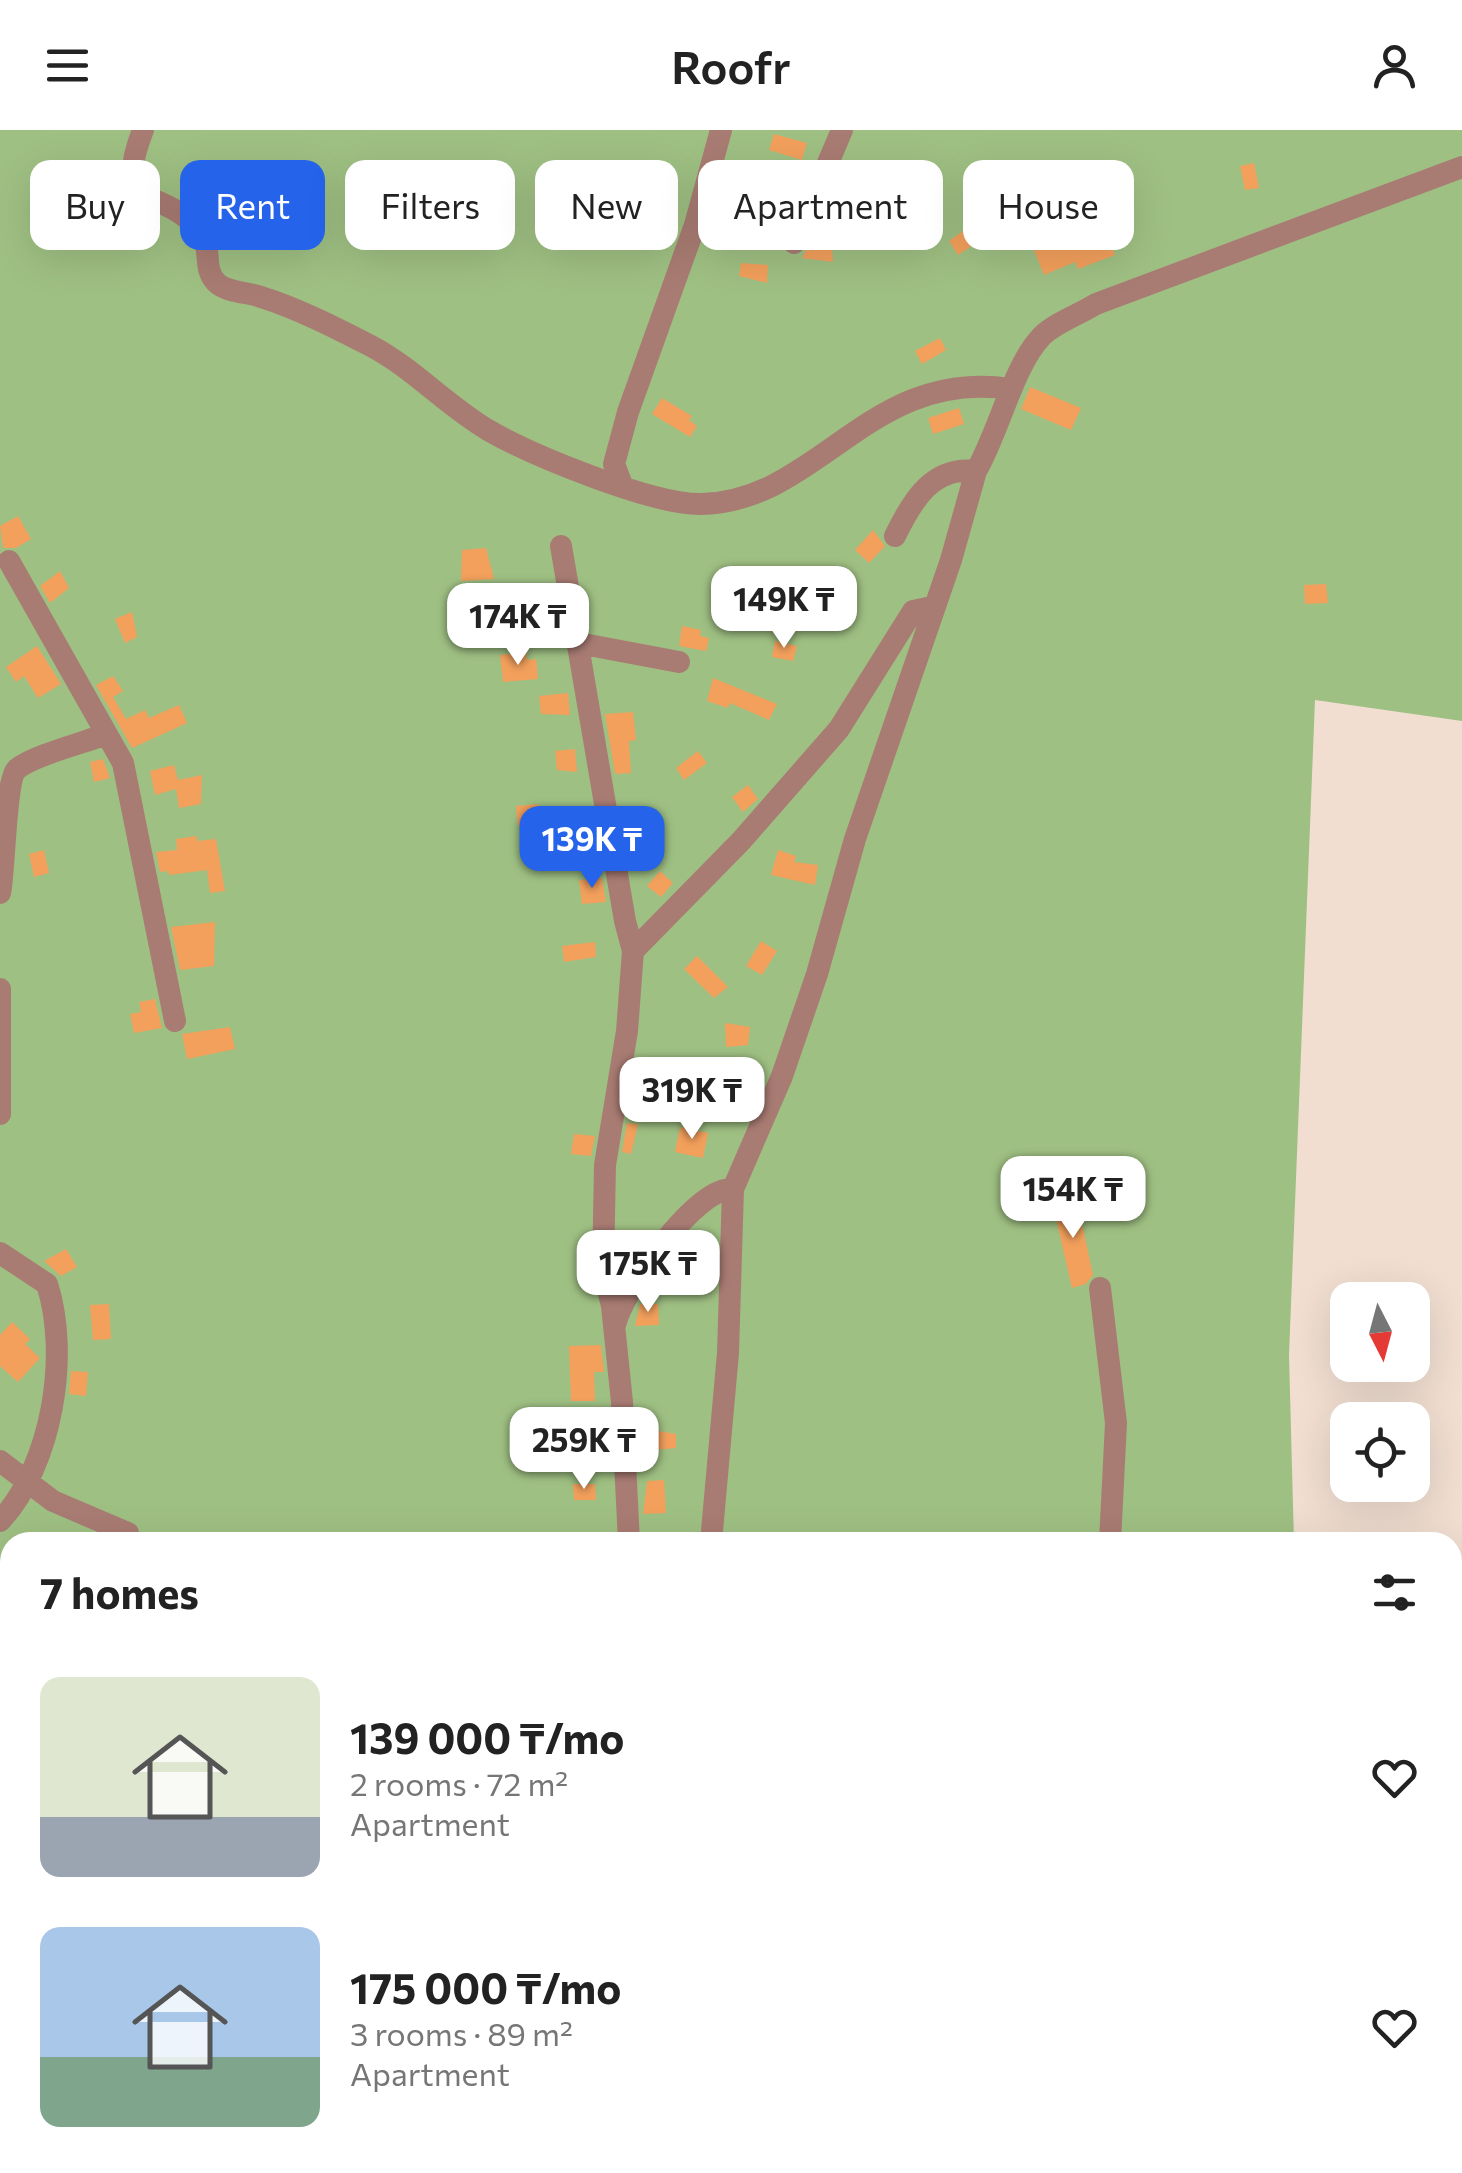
<!DOCTYPE html>
<html lang="en">
<head>
<meta charset="utf-8">
<style>
	body { margin:0; font-family:Commissioner,sans-serif; background:#f6f6f6; color:#222; height:100vh; display:flex; flex-direction:column; font-size:38px; white-space:nowrap }
	* { box-sizing:border-box; margin:0 }
	p { font-size:32px; color:#767676 }
	.icon { flex:none; width:55px; height:55px; fill:none; stroke:currentColor; stroke-width:2; stroke-linecap:round; stroke-linejoin:round }
	.map { position:relative; flex:1; overflow:hidden }
	.details { position:absolute; left:0px; top:1402px; width:1462px; height:642px; display:flex; flex-direction:column; background:#fff; border-radius:30px 30px 0 0; box-shadow:0 10px 40px #0002 }
	.details>* { flex:none }
	.guide { position:absolute; left:30px; top:30px; width:1402px; height:90px; display:flex; gap:20px }
	.needle { width:65px; rotate:174deg }
	.buttons { position:absolute; left:1330px; top:1152px; display:grid; gap:20px }
	.buttons a { display:grid; place-items:center; width:100px; height:100px; border-radius:20px; background:#fff; box-shadow:0 10px 40px #0002; font-size:50px }
	.price { position:absolute; translate:-50% -85px; padding:0 22px; border-radius:20px; background:#fff; color:#222; font-size:32px; line-height:65px; filter:drop-shadow(0 2px 5px #0008) }
	.price::after { content:''; position:absolute; left:50%; top:60px; width:30px; height:22px; margin-left:-15px; background:inherit; clip-path:polygon(0 0,100% 0,50% 100%) }
	.price.active { background:#2563eb; color:#fff }
	ul { padding:0; list-style:none }
	li { display:flex; align-items:center; gap:30px; height:250px; padding:0 40px }
	li span { display:grid; place-items:center; flex:none; width:280px; height:200px; border-radius:20px; color:#555 }
	li>.icon { margin-inline-start:auto }
	span .icon { width:120px; height:120px; fill:#fffc; stroke-width:1 }
	li b { font-size:42px }
	h2 { display:flex; justify-content:space-between; align-items:center; height:120px; padding:0 40px; font-size:42px }
	.chip { padding:0 35px; border-radius:20px; background:#fff; box-shadow:0 10px 40px #0002; font-size:35px; line-height:90px }
	.chip.active { background:#2563eb; color:#fff }
	header { display:flex; justify-content:space-between; align-items:center; height:130px; padding:0 40px; background:#fff; font-size:45px; font-weight:600 }
	.map>svg:first-child { display:block }
</style>
</head>
<body>
<header><svg class="icon" aria-label="menu" viewBox="0 0 24 24"><path d="M4 6h16M4 12h16M4 18h16"/></svg>Roofr<svg class="icon" aria-label="person" viewBox="0 0 24 24"><circle cx="12" cy="8" r="4"/><path d="M4 21q1-7 8-7t8 7"/></svg></header>
<div class="map">
<svg width="1462" height="2043" viewBox="0 0 1462 2043">
	<rect width="100%" height="100%" fill="#f1ded1"/>
	<path fill="#9fc083" d="M 0,0 L 1462,0 L 1462,591 L 1315,570 L 1289,1225 L 1294,1412 L 10,1412 L 10,2035 L 1233,2035 L 1227,2043 L 0,2043 Z"/>
	<path fill="#f3a05c" d="M 774,4 L 807,13 L 802,30 L 769,20 Z
		M 1254,33 L 1259,58 L 1245,60 L 1240,36 Z
		M 1101,89 L 1115,125 L 1078,139 L 1075,132 L 1044,145 L 1033,118 Z
		M 970,96 L 973,115 L 958,125 L 949,111 Z
		M 831,104 L 833,132 L 802,128 L 813,106 Z
		M 741,133 L 768,135 L 767,153 L 739,146 Z
		M 940,208 L 946,220 L 922,234 L 915,221 Z
		M 1030,257 L 1081,278 L 1071,300 L 1021,279 Z
		M 662,268 L 692,286 L 689,290 L 697,296 L 690,307 L 652,284 Z
		M 959,278 L 964,294 L 933,304 L 928,288 Z
		M 18,386 L 31,409 L 16,418 L 3,418 L 0,396 Z
		M 873,400 L 885,416 L 869,433 L 855,420 Z
		M 486,418 L 494,449 L 461,451 L 462,420 Z
		M 60,441 L 69,458 L 50,473 L 40,456 Z
		M 1326,454 L 1328,473 L 1305,474 L 1304,455 Z
		M 132,482 L 137,507 L 125,513 L 115,489 Z
		M 525,482 L 544,482 L 544,503 L 524,502 Z
		M 682,496 L 701,500 L 700,506 L 709,508 L 706,521 L 679,516 Z
		M 775,511 L 797,516 L 793,531 L 772,527 Z
		M 37,516 L 61,554 L 38,568 L 24,546 L 16,552 L 6,537 Z
		M 526,522 L 527,530 L 536,529 L 538,549 L 503,552 L 500,525 Z
		M 113,546 L 123,561 L 113,567 L 126,589 L 145,580 L 149,588 L 179,575 L 187,593 L 132,618 L 96,555 Z
		M 713,548 L 777,574 L 769,590 L 730,573 L 728,578 L 707,571 Z
		M 568,563 L 570,585 L 541,584 L 539,566 Z
		M 633,582 L 636,610 L 629,611 L 631,643 L 615,644 L 605,584 Z
		M 575,619 L 577,642 L 557,640 L 555,621 Z
		M 698,621 L 707,633 L 684,650 L 676,638 Z
		M 103,629 L 110,648 L 94,652 L 90,632 Z
		M 174,635 L 178,650 L 202,645 L 201,674 L 179,678 L 176,659 L 155,665 L 150,641 Z
		M 748,655 L 758,669 L 743,682 L 732,667 Z
		M 538,674 L 540,694 L 518,696 L 516,676 Z
		M 197,706 L 197,711 L 216,709 L 225,761 L 210,763 L 207,740 L 169,745 L 168,741 L 160,742 L 156,722 L 177,720 L 176,709 Z
		M 44,720 L 49,743 L 34,747 L 29,724 Z
		M 778,720 L 796,726 L 794,732 L 818,735 L 815,755 L 771,745 Z
		M 660,741 L 673,753 L 661,767 L 647,756 Z
		M 602,748 L 606,772 L 582,774 L 579,750 Z
		M 215,792 L 214,836 L 180,840 L 171,797 Z
		M 761,811 L 777,821 L 762,845 L 746,836 Z
		M 595,812 L 596,827 L 564,832 L 562,816 Z
		M 697,826 L 728,857 L 714,868 L 684,839 Z
		M 155,869 L 162,898 L 134,903 L 130,884 L 141,882 L 139,872 Z
		M 725,893 L 750,897 L 748,915 L 726,917 Z
		M 230,897 L 235,919 L 187,929 L 182,904 Z
		M 627,993 L 638,994 L 631,1024 L 622,1022 Z
		M 680,997 L 708,1003 L 703,1028 L 675,1022 Z
		M 574,1004 L 595,1006 L 591,1026 L 571,1024 Z
		M 1076,1066 L 1093,1145 L 1086,1154 L 1072,1158 L 1052,1072 Z
		M 66,1119 L 77,1137 L 61,1146 L 44,1131 Z
		M 109,1174 L 111,1209 L 93,1210 L 90,1175 Z
		M 640,1174 L 658,1174 L 659,1195 L 635,1196 Z
		M 12,1192 L 30,1209 L 25,1214 L 40,1228 L 18,1252 L 0,1236 L 0,1205 Z
		M 601,1215 L 604,1242 L 594,1242 L 595,1271 L 571,1271 L 569,1216 Z
		M 71,1241 L 88,1242 L 86,1266 L 69,1264 Z
		M 596,1298 L 593,1325 L 566,1327 L 561,1300 Z
		M 658,1301 L 676,1304 L 676,1318 L 644,1321 L 639,1302 Z
		M 664,1350 L 666,1383 L 643,1384 L 647,1351 Z
		M 573,1354 L 595,1354 L 596,1370 L 574,1370 Z"/>
	<g fill="none" stroke-linecap="round" stroke-linejoin="round">
		<path stroke="#a97c73" stroke-width="22" d="M 143,0 C 109,88 167,53 202,105 C 212,119 202,141 218,154 C 230,163 248,162 261,167 C 297,178 338,199 371,216 C 413,238 447,276 488,300 C 531,325 653,375 701,374 C 819,372 869,237 1011,259
			M 794,113 L 842,0
			M 622,355 L 614,334 L 628,282 L 695,95 L 721,0
			M 895,406 C 912,371 932,336 976,341
			M 561,416 L 625,791 L 633,821 L 627,901 L 605,1035 L 603,1139 L 612,1176 L 622,1272 L 629,1412
			M 9,431 L 123,633 L 175,891
			M 578,513 L 679,532
			M 0,763 C 5,740 5,650 17,639 C 34,625 84,613 106,604
			M 633,821 L 741,711 L 839,599 L 913,481 L 932,477
			M 0,859 L 0,984
			M 0,1123 L 47,1154 C 70,1225 52,1336 0,1391
			M 1100,1158 L 1116,1293 L 1110,1412
			M 615,1195 C 623,1161 696,1056 733,1059
			M 0,1331 L 53,1371 L 128,1403
			M 711,1412 L 728,1223 L 733,1059 L 782,946 L 817,844 L 855,709 L 951,430 L 976,341 C 998,304 1014,234 1042,206 C 1055,193 1080,184 1096,174 L 1462,37
			M 356,2035 L 358,2043
			M 1145,2035 L 1146,2043
			M 615,2043 L 616,2035
			M 701,2043 L 701,2035"/>
	</g>
</svg>
<div class="buttons">
<a><svg class="needle" viewBox="-14 -14 28 28"><path d="M0-13l5 13h-10z" fill="#e53935"/><path d="M0 13l5-13h-10z" fill="#767676"/></svg></a>
<a><svg class="icon" aria-label="locate" viewBox="0 0 24 24"><circle cx="12" cy="12" r="6"/><path d="M12 2v4M12 18v4M2 12h4M18 12h4"/></svg></a>
</div>
<b class="price" style="left:784px;top:521px">149K ₸</b>
<b class="price" style="left:518px;top:538px">174K ₸</b>
<b class="price active" style="left:592px;top:761px">139K ₸</b>
<b class="price" style="left:692px;top:1012px">319K ₸</b>
<b class="price" style="left:1073px;top:1111px">154K ₸</b>
<b class="price" style="left:648px;top:1185px">175K ₸</b>
<b class="price" style="left:584px;top:1362px">259K ₸</b>
<div class="guide">
<a class="chip">Buy</a>
<a class="chip active">Rent</a>
<a class="chip">Filters</a>
<a class="chip">New</a>
<a class="chip">Apartment</a>
<a class="chip">House</a>
</div>
<section class="details">
<h2>7 homes<svg class="icon" aria-label="filters" viewBox="0 0 24 24"><path d="M4 7h16M4 17h16"/><circle cx="9" cy="7" r="2"/><circle cx="15" cy="17" r="2"/></svg></h2>
<ul>
<li><span style="background:linear-gradient(#dfe7d0 70%,#9aa5b1 0)"><svg class="icon" aria-label="home" viewBox="0 0 24 24"><path d="M3 11l9-7 9 7M6 9v11h12V9"/></svg></span><div><b>139 000 ₸/mo</b><p>2 rooms · 72 m²</p><p>Apartment</p></div><svg class="icon" aria-label="heart" viewBox="0 0 24 24"><path d="M12 20l-8-8c-3-5 5-10 8-4 3-6 11-1 8 4z"/></svg></li>
<li><span style="background:linear-gradient(#a9c7e8 65%,#7fa58c 0)"><svg class="icon" aria-label="home" viewBox="0 0 24 24"><path d="M3 11l9-7 9 7M6 9v11h12V9"/></svg></span><div><b>175 000 ₸/mo</b><p>3 rooms · 89 m²</p><p>Apartment</p></div><svg class="icon" aria-label="heart" viewBox="0 0 24 24"><path d="M12 20l-8-8c-3-5 5-10 8-4 3-6 11-1 8 4z"/></svg></li>
</ul>
</section>
</div>
</body>
</html>
